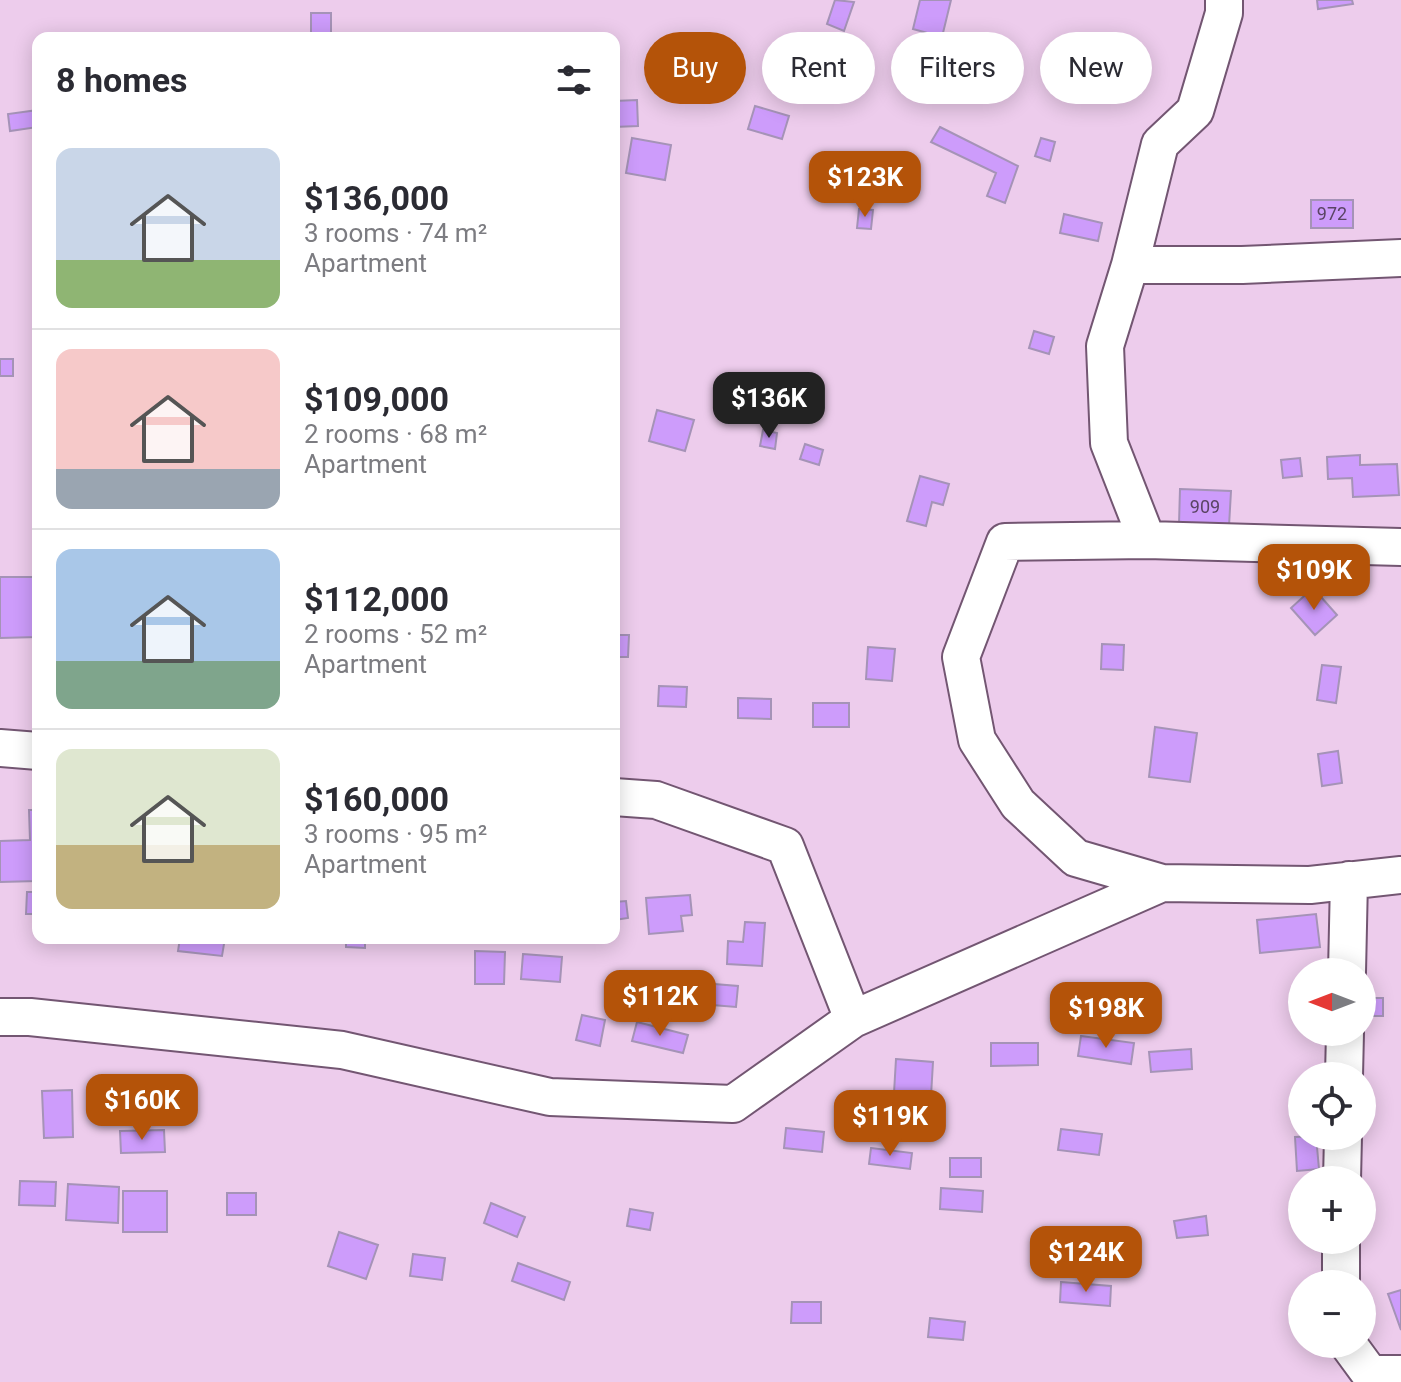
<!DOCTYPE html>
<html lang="en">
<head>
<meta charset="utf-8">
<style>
	body { margin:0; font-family:Roboto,sans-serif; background:#f7f7f7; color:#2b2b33; height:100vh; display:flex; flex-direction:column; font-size:30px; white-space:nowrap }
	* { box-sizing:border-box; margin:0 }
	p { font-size:26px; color:#7c7c81 }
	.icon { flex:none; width:44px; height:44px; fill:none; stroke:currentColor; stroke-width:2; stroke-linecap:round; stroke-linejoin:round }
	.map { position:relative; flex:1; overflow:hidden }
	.details { position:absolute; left:32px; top:32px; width:588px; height:912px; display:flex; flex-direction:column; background:#fff; border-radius:16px; box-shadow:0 4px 20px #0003 }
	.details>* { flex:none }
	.guide { position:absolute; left:644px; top:32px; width:636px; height:72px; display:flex; gap:16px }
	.needle { width:52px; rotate:270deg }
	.controls { position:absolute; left:1288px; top:958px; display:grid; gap:16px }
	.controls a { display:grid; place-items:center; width:88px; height:88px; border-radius:50%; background:#fff; box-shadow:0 4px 20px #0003; font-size:40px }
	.price { position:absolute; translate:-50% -68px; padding:0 18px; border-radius:16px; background:#b45309; color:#fff; font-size:26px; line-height:52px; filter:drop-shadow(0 2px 4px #0008) }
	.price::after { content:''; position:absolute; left:50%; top:48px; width:24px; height:18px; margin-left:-12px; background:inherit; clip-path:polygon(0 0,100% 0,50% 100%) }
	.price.selected { background:#222; color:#fff }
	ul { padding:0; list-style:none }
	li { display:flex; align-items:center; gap:24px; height:200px; padding:0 24px }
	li+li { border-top:2px solid #e1e1e2 }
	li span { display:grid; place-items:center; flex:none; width:224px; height:160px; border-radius:16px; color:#555 }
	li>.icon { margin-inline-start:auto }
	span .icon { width:96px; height:96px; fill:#fffc; stroke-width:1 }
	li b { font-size:34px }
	h2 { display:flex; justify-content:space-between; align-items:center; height:96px; padding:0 24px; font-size:34px }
	.pill { padding:0 28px; border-radius:36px; background:#fff; box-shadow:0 4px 20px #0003; font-size:28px; line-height:72px }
	.pill.selected { background:#b45309; color:#fff }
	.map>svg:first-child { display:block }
</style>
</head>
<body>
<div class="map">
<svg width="1401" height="1382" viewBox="0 0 1401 1382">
	<rect width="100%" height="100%" fill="#edccec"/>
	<path fill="#cd9cfb" stroke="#a593b7" stroke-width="2" d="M 835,0 L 854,2 L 844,31 L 827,24 Z
		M 920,0 L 951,0 L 942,37 L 913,29 Z
		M 1317,0 L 1352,0 L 1353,4 L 1318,9 Z
		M 311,13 L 331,13 L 331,38 L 311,38 Z
		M 637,100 L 638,126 L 614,127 L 614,101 Z
		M 755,106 L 789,116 L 782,139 L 748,129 Z
		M 38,110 L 38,127 L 10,131 L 8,114 Z
		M 940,127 L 1018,166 L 1005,203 L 987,196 L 996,173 L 931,142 Z
		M 632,138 L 671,145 L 665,180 L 626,173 Z
		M 1041,138 L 1055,142 L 1050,161 L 1035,156 Z
		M 1311,200 L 1353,200 L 1353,228 L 1311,228 Z
		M 859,209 L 873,210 L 871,229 L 857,228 Z
		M 1064,214 L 1102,223 L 1098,241 L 1060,233 Z
		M 1034,331 L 1054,337 L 1049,354 L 1029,348 Z
		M 0,359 L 13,359 L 13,376 L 0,376 Z
		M 767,396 L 780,403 L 771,419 L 758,412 Z
		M 657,410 L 694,420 L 685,451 L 649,441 Z
		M 763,430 L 777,433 L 775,449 L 760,446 Z
		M 805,444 L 823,450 L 819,465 L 800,459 Z
		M 1360,455 L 1360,465 L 1397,464 L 1399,495 L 1353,497 L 1352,478 L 1328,479 L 1327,457 Z
		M 1300,458 L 1302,476 L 1283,478 L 1281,460 Z
		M 920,476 L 949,484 L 943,505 L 932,502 L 926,526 L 907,521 Z
		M 1180,489 L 1231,491 L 1229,526 L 1179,524 Z
		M 0,577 L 38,577 L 38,637 L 0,638 Z
		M 1313,588 L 1337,615 L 1315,635 L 1291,608 Z
		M 614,635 L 629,635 L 628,657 L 614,657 Z
		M 1102,644 L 1124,645 L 1123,670 L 1101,669 Z
		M 868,647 L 895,649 L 892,681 L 866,679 Z
		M 1322,665 L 1341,667 L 1336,703 L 1317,700 Z
		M 659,686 L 687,687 L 686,707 L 658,706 Z
		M 738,698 L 771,699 L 771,719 L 738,718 Z
		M 813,703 L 849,703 L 849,727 L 813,727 Z
		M 1155,727 L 1197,733 L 1190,782 L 1149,777 Z
		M 1338,751 L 1342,783 L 1322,786 L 1318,754 Z
		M 29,810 L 38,810 L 37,881 L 0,882 L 0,841 L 30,840 Z
		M 27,892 L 38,892 L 38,914 L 26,914 Z
		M 690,895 L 692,915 L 681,916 L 683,931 L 649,934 L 646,898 Z
		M 626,901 L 628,918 L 614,920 L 614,902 Z
		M 1316,914 L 1320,947 L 1260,953 L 1257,920 Z
		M 745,922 L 765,923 L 762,966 L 727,964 L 728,941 L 743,942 Z
		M 180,938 L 225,938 L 222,956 L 178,951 Z
		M 346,938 L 365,938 L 365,948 L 346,947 Z
		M 475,951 L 505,952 L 504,984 L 475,984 Z
		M 523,954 L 562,957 L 560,982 L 521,979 Z
		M 702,983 L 738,986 L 736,1007 L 700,1004 Z
		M 1362,998 L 1383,998 L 1383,1016 L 1362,1016 Z
		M 582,1015 L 605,1020 L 600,1046 L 576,1040 Z
		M 637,1022 L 688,1035 L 683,1053 L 632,1041 Z
		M 1081,1036 L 1134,1043 L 1131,1064 L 1078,1056 Z
		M 991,1043 L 1038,1043 L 1038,1065 L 991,1066 Z
		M 1191,1049 L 1192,1069 L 1151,1072 L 1149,1052 Z
		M 896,1059 L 933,1062 L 931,1096 L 894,1093 Z
		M 72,1090 L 73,1137 L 44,1138 L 42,1091 Z
		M 786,1128 L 824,1132 L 822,1152 L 784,1148 Z
		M 1061,1129 L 1102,1134 L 1099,1155 L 1058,1150 Z
		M 164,1130 L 165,1152 L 121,1153 L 120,1131 Z
		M 1316,1136 L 1319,1169 L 1297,1171 L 1295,1137 Z
		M 871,1148 L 912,1153 L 910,1169 L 869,1164 Z
		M 950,1158 L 981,1158 L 981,1177 L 950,1177 Z
		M 20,1181 L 56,1182 L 55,1206 L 19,1205 Z
		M 68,1184 L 119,1187 L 118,1223 L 66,1220 Z
		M 941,1188 L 983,1191 L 982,1212 L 940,1209 Z
		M 123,1191 L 167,1191 L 167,1232 L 123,1232 Z
		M 227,1193 L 256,1193 L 256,1215 L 227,1215 Z
		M 491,1203 L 525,1217 L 517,1237 L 484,1223 Z
		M 630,1209 L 653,1213 L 650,1230 L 627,1226 Z
		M 1206,1216 L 1208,1235 L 1177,1238 L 1174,1221 Z
		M 339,1232 L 378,1245 L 366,1279 L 328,1266 Z
		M 413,1254 L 445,1258 L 442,1280 L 410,1276 Z
		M 518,1263 L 570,1282 L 564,1300 L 512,1281 Z
		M 1061,1282 L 1111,1286 L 1110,1306 L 1060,1302 Z
		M 1401,1290 L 1401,1330 L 1388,1294 Z
		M 792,1302 L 821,1302 L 821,1323 L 791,1323 Z
		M 930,1318 L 965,1322 L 963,1340 L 928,1337 Z"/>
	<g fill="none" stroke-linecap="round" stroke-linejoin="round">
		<g stroke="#735672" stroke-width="40">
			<path id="minor" d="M 1130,265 L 1242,265 L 1401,258
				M 1147,540 L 1109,443 L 1105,346 L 1130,265 L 1160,144 L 1195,111 L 1224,13 L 1224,0
				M 0,748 L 38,751
				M 614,797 L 656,800 L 785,846 L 853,1019
				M 1162,883 L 1076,858 L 1018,804 L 977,740 L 961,657 L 1005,542 L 1147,540 L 1401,547
				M 1347,972 L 1349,880
				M 0,1017 L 30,1017 L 342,1050 L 550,1097 L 733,1104 L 853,1019 L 1162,883 L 1310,885 L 1401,875
				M 1344,1076 L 1345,1032
				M 1342,1180 L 1343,1136
				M 1341,1284 L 1341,1240
				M 1348,1344 L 1370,1374 L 1401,1374"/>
		</g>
		<use href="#minor" stroke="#fff" stroke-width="36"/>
	</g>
	<g text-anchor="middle" stroke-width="7" stroke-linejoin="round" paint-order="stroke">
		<g font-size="18" fill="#5a4464">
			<text x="1332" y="220">972</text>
			<text x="1205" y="513">909</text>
		</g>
	</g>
</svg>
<div class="controls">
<a><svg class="needle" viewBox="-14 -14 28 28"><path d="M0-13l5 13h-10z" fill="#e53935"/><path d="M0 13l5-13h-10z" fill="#7c7c81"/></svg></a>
<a><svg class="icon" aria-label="locate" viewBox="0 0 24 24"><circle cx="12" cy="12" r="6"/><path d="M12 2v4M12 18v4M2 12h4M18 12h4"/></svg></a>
<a>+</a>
<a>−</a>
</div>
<b class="price" style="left:865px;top:219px">$123K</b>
<b class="price selected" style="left:769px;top:440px">$136K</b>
<b class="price" style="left:1314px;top:612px">$109K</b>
<b class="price" style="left:660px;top:1038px">$112K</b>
<b class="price" style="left:1106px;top:1050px">$198K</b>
<b class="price" style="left:142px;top:1142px">$160K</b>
<b class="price" style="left:890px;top:1158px">$119K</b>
<b class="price" style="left:1086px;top:1294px">$124K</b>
<div class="guide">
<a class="pill selected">Buy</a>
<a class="pill">Rent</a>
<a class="pill">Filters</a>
<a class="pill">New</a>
</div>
<section class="details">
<h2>8 homes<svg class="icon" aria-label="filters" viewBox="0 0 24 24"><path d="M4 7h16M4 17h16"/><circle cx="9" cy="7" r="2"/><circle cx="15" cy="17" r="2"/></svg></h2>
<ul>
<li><span style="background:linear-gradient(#c9d6e8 70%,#8fb573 0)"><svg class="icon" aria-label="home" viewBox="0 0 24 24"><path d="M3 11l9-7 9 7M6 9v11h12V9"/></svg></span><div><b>$136,000</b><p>3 rooms · 74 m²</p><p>Apartment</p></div></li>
<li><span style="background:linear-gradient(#f6c9c9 75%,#9aa5b1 0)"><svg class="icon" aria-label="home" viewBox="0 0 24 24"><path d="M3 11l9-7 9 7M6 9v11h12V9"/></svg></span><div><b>$109,000</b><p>2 rooms · 68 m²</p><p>Apartment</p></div></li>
<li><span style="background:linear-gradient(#a9c7e8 70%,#7fa58c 0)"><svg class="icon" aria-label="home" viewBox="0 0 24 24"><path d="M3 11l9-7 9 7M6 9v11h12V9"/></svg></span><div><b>$112,000</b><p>2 rooms · 52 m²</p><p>Apartment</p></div></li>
<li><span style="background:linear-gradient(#dfe7d0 60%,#c2b280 0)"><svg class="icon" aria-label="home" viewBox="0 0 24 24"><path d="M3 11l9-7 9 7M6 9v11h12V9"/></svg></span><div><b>$160,000</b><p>3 rooms · 95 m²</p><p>Apartment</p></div></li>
</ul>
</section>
</div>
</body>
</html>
